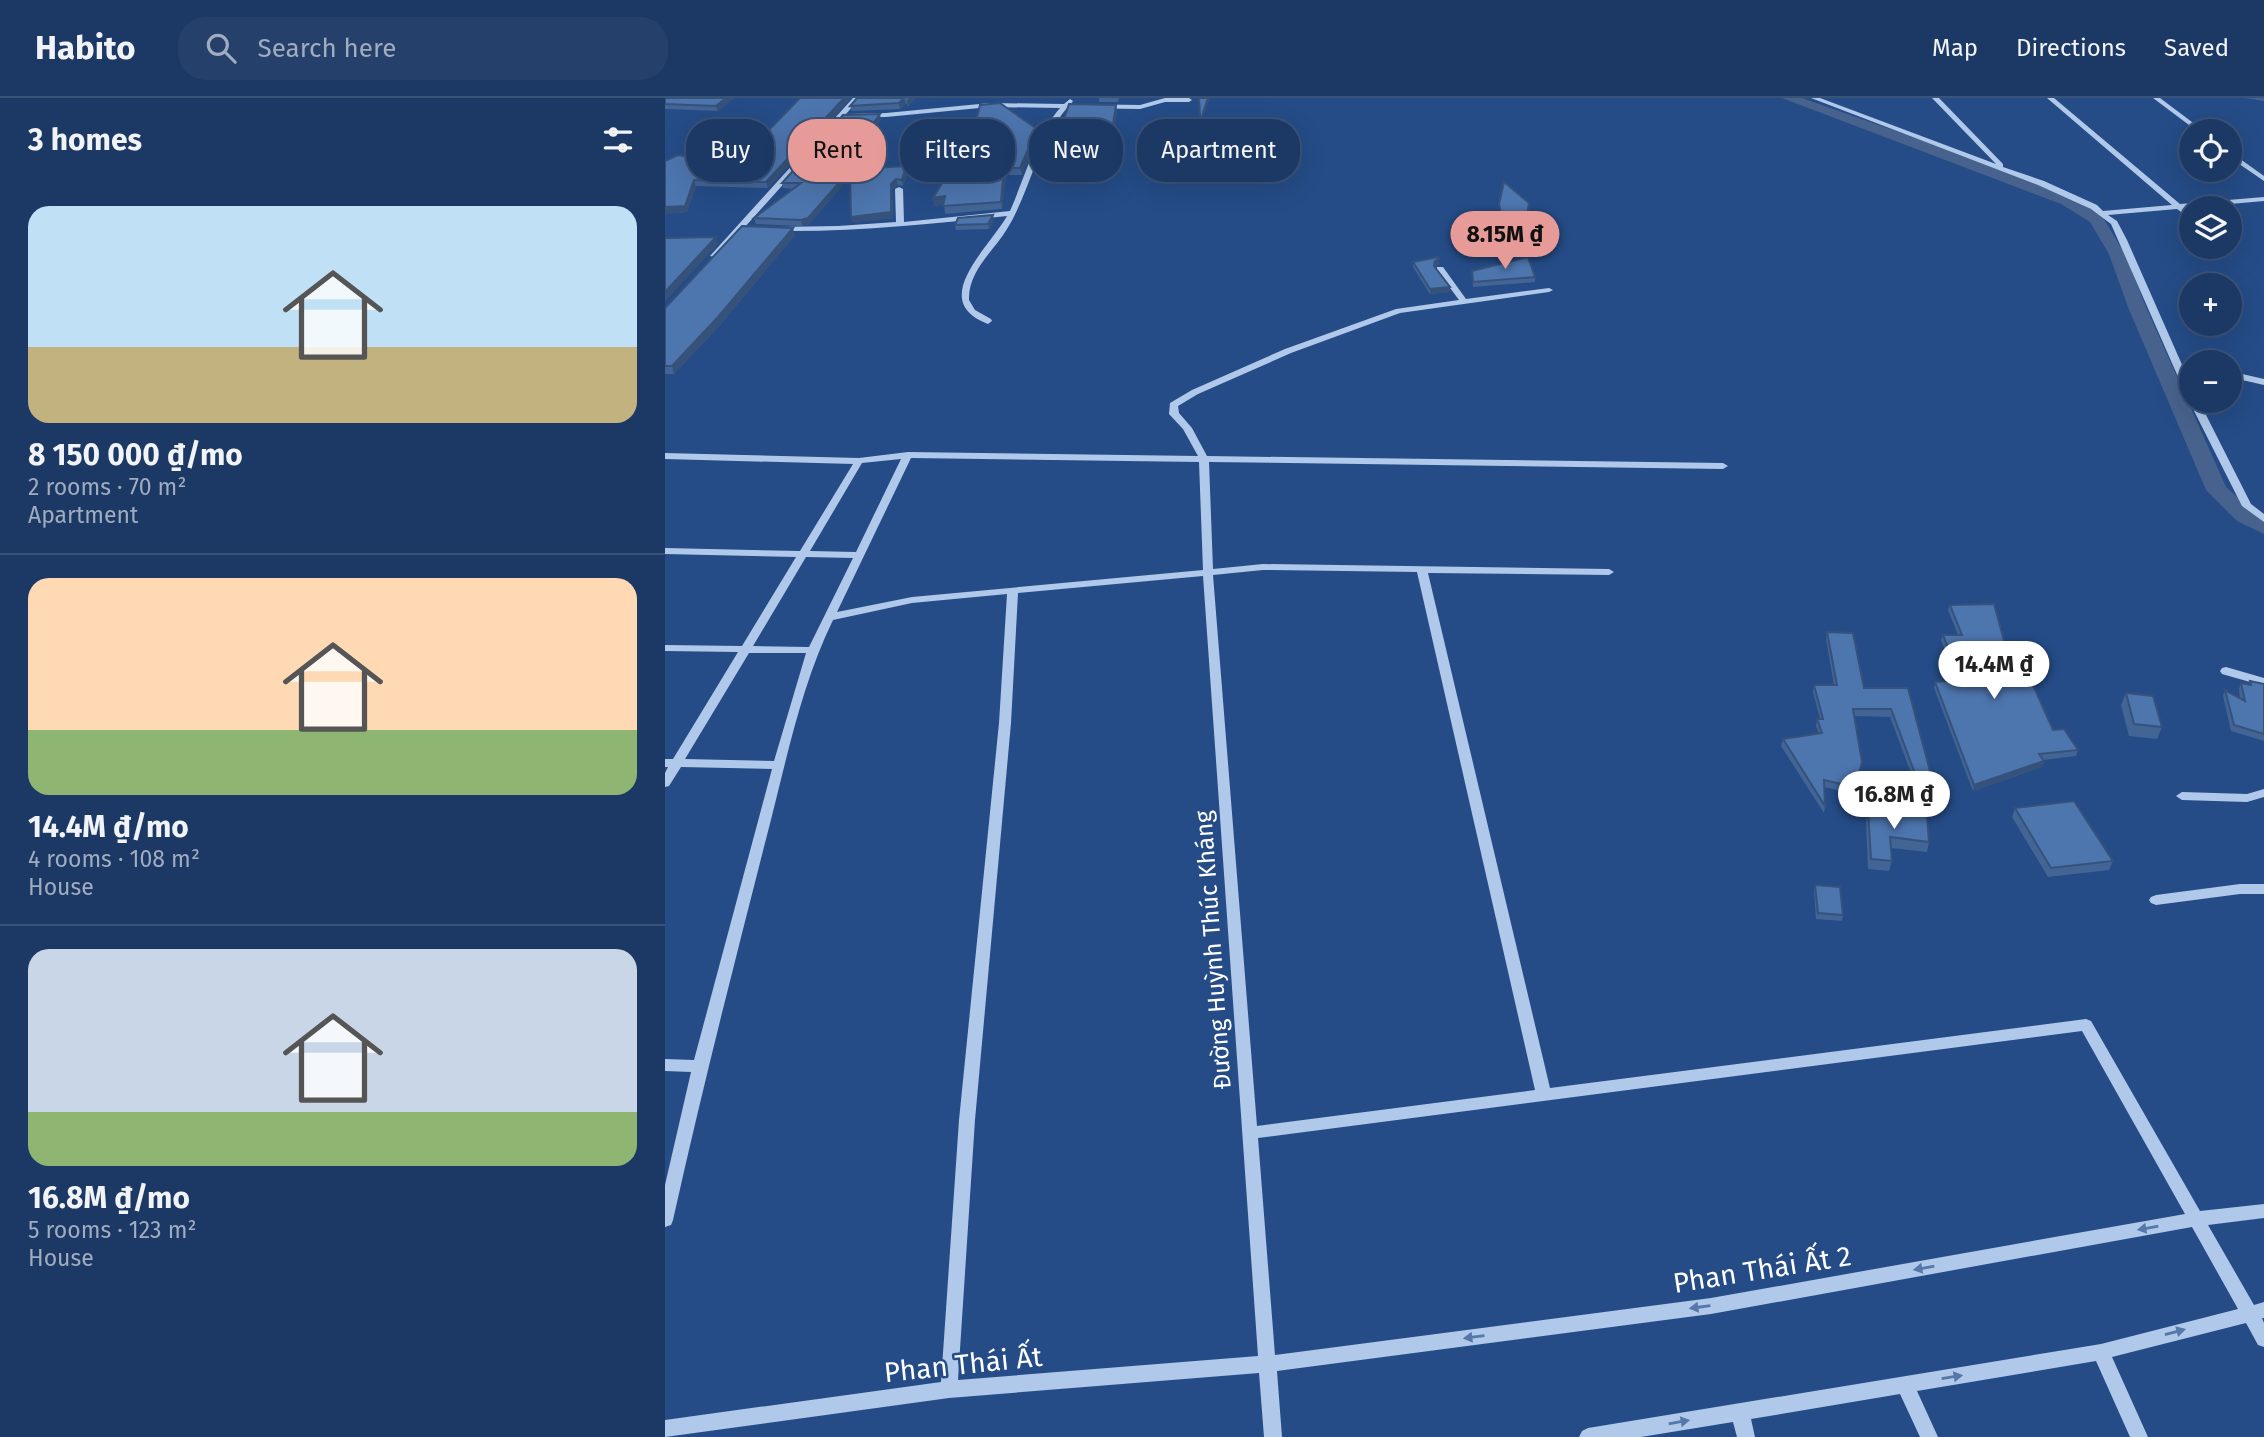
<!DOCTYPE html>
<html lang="en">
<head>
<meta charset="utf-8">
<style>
	body { margin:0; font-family:"Fira Sans",sans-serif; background:#25406b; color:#f1f3f6; height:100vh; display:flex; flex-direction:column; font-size:26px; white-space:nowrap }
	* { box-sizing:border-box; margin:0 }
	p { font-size:23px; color:#a0acbf }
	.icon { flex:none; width:38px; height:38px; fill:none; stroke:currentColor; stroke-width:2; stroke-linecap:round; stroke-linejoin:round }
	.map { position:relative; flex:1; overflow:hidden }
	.panel { display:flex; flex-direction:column; background:#1c3965; width:665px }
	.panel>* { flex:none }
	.guide { position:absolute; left:21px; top:21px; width:665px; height:63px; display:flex; gap:14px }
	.tools { position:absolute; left:1514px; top:21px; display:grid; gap:14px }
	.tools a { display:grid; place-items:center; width:63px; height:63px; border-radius:50%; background:#1c3965; box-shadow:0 7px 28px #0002,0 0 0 2px #3a5379; font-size:35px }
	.price { position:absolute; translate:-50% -60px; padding:0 16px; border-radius:24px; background:#fff; color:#222; font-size:23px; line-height:46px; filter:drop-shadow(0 2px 4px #0008) }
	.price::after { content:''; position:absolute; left:50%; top:42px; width:21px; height:16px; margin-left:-10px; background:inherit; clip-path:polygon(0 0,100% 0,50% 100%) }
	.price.on { background:#e69b98; color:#111 }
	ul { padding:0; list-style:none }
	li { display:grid; align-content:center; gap:14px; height:371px; padding:0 28px }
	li+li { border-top:2px solid #3a5379 }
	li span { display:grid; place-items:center; height:217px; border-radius:21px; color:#555 }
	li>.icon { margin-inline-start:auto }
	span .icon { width:126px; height:126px; fill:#fffc; stroke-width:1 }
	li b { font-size:30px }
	h2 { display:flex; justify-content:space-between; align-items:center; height:84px; padding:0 28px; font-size:30px }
	.pill { padding:0 24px; border-radius:28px; background:#1c3965; box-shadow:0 7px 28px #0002,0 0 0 2px #3a5379; font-size:24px; line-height:63px }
	.pill.on { background:#e69b98; color:#111 }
	header { display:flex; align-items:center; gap:42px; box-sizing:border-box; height:98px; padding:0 35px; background:#1c3965; border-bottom:2px solid #3a5379 }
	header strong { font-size:33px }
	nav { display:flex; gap:38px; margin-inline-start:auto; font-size:24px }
	.search { width:490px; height:63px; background:#25406b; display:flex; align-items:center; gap:18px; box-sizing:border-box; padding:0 24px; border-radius:28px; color:#a0acbf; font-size:26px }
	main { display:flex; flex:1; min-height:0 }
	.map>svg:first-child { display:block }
</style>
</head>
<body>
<header>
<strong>Habito</strong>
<div class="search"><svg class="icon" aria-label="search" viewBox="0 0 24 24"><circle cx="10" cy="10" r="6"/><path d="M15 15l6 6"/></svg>Search here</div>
<nav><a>Map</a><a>Directions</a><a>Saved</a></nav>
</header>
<main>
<section class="panel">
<h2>3 homes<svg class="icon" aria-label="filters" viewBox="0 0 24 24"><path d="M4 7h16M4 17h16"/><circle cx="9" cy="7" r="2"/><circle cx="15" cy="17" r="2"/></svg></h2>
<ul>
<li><span style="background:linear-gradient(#bfe0f5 65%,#c2b280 0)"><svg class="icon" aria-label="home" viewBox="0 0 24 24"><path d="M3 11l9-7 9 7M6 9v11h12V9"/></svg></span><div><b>8 150 000 ₫/mo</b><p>2 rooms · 70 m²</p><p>Apartment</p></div></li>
<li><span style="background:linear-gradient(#ffd9b3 70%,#8fb573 0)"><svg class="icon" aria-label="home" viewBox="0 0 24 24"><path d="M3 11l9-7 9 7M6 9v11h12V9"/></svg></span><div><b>14.4M ₫/mo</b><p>4 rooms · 108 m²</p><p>House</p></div></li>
<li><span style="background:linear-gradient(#c9d6e8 75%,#8fb573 0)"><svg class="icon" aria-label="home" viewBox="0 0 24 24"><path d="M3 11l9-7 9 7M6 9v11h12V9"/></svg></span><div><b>16.8M ₫/mo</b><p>5 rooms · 123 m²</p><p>House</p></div></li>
</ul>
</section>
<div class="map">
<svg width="1599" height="1339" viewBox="0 0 1599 1339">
	<rect width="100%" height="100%" fill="#254c87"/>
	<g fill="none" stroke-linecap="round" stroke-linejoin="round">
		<path fill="#47638d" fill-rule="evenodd" d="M 1117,0 L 1137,0 L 1276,49 L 1408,100 L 1437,118 L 1460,156 L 1481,209 L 1561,389 L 1588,413 L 1599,420 L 1599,436 L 1572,423 L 1541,392 L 1463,209 L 1444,156 L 1425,124 L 1396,106 Z"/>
		<path fill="#b0c8e9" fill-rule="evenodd" d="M 188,0 L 195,0 L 181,16 L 221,15 L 325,5 L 399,6 L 405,1 L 408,3 L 406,6 L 475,7 L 500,0 L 524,0 L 527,2 L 524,4 L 500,4 L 475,11 L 402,10 C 372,45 365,94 342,131 C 328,154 303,173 304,202 L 310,212 L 326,221 L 327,223 L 323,226 C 262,203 324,150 342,118 C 266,126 191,134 114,133 L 110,131 L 114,129 L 173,128 L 231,124 L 230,91 L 234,89 L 238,91 L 239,124 L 345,113 C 360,79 370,39 395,10 L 325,9 L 221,19 L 178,20 L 52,160 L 45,158 Z
			M 1146,0 L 1155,0 L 1331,66 L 1267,0 L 1274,0 L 1338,66 L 1338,69 L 1379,83 L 1432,107 L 1438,113 L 1507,107 L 1382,0 L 1389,0 L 1515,106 L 1599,99 L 1599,103 L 1520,110 L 1526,115 L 1526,121 L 1512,111 L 1443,117 L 1452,123 L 1462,142 L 1526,287 L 1526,300 L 1521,297 L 1446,126 L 1426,111 L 1373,87 Z
			M 1488,0 L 1495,0 L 1539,33 L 1532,33 Z
			M 1564,53 L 1599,78 L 1599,83 L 1564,59 Z
			M 1556,149 L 1564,149 L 1567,151 L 1563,153 Z
			M 772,169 L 778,169 L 801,201 L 884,190 L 888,192 L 884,194 L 735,215 L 626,255 L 533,296 L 513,308 L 514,315 L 527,330 L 542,358 L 1058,365 L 1063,368 L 1058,371 L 544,364 L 548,471 L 598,466 L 944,471 L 949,474 L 944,477 L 763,475 L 885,990 L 1421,921 L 1426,923 L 1535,1113 L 1599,1106 L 1599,1120 L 1543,1127 L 1589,1207 L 1599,1204 L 1599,1220 L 1597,1220 L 1599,1225 L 1599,1249 L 1593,1247 L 1581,1225 L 1447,1259 L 1483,1339 L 1465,1339 L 1431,1263 L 1252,1293 L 1273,1339 L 1255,1339 L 1235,1296 L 1086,1321 L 1090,1339 L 1072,1339 L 1068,1324 L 976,1339 L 914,1339 L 917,1333 L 923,1330 L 1436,1246 L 1573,1211 L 1527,1129 L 1046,1216 L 612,1273 L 617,1339 L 599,1339 L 594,1275 L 284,1300 L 0,1339 L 0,1322 L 276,1284 L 294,1022 L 334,625 L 342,496 L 247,505 L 168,522 C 134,592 120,670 100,745 C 68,870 36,996 8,1122 L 6,1127 L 0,1129 L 0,1087 L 26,974 L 0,973 L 0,961 L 29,962 L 107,671 L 16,669 L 4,688 L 0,689 L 0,675 L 3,669 L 0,669 L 0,661 L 8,661 L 73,554 L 0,553 L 0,547 L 77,548 L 131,459 L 0,456 L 0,450 L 135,453 L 188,366 L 0,361 L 0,355 L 194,360 L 243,354 L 533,358 L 518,331 L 504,316 L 505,305 L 527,292 L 620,251 L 731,211 L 794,202 L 771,171 ZM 246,360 L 534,364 L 538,472 L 247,499 L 172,514 ZM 236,361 L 191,454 L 145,453 L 197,365 ZM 141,459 L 188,460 L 144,549 L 88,548 ZM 598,472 L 752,474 L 870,992 L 592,1028 L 548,477 ZM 538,478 L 593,1258 L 293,1282 L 310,1022 L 346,625 L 353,495 ZM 84,555 L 141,555 L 109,663 L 20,661 ZM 1417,933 L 1520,1116 L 1046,1200 L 610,1257 L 593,1040 Z
			M 1564,273 L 1599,281 L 1599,287 L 1564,279 Z
			M 1526,301 L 1526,303 L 1534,303 L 1586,406 L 1599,416 L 1599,424 L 1577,408 L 1524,303 Z
			M 1561,569 L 1599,580 L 1599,588 L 1557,576 L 1555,573 L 1557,570 Z
			M 1599,691 L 1599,699 L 1582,704 L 1517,702 L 1511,698 L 1517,694 L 1582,696 Z
			M 1575,786 L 1599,786 L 1599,796 L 1575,796 L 1491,807 L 1486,805 L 1484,802 L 1486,799 L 1491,797 Z"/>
	</g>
	<path fill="#426596" d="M 0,0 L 69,0 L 53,13 L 0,11 Z
		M 135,0 L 186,0 L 103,90 L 31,88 L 22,114 L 0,116 L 0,63 L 69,68 Z
		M 192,0 L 251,0 L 243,8 L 241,5 L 235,11 L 187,13 L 185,8 Z
		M 434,0 L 454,0 L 453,4 L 434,4 Z
		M 1580,0 L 1599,0 L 1599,3 Z
		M 452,13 L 448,40 L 436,49 L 426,73 L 371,75 L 370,68 L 391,45 Z
		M 216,22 L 197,48 L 205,53 L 182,71 L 241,68 L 243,74 L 238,88 L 233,87 L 227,91 L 228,120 L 187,124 L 185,79 L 144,126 L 137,128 L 91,126 L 89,120 L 129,91 L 118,90 L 117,85 Z
		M 272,35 L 373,38 L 357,77 L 341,77 L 337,111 L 280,116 L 279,106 L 270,108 L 268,100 L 293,64 L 274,42 Z
		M 834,106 L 864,110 L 860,137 L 839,137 L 834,111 Z
		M 329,122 L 324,131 L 291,132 L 290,127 Z
		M 130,137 L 55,227 L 9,276 L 0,276 L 0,210 Z
		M 748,164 L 774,166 L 770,168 L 785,194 L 765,196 L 748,169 Z
		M 807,173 L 870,179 L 870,184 L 808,189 Z
		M 1285,507 L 1344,561 L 1388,632 L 1413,652 L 1411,658 L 1378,662 L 1379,663 L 1377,669 L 1308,693 L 1269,590 L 1270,584 L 1292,583 L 1276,542 L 1278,537 L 1293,537 L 1283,512 Z
		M 1162,534 L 1199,590 L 1243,590 L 1264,684 L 1251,688 L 1225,619 L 1189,618 L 1197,664 L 1189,696 L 1159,689 L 1160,708 L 1159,715 L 1116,648 L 1118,641 L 1154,636 L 1151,628 L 1152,621 L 1155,621 L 1148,594 L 1149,587 L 1169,587 L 1161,541 Z
		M 1585,583 L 1599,586 L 1599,643 L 1566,633 L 1558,598 L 1560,592 L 1575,601 L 1574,591 L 1576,585 L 1584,587 Z
		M 1461,595 L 1497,629 L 1492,641 L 1464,638 L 1456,607 Z
		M 1350,710 L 1448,763 L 1444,772 L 1383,779 L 1347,719 Z
		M 1203,712 L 1264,744 L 1262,754 L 1226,750 L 1227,763 L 1224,773 L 1203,771 L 1201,723 Z
		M 1150,787 L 1178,817 L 1177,823 L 1151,821 L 1149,793 Z"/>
	<path fill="#36527a" d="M 61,0 L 69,0 L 53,13 L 51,8 Z
		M 179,0 L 186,0 L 103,90 L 101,84 Z
		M 239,0 L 241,5 L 235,11 L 234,5 Z
		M 244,0 L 251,0 L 243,8 L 242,3 Z
		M 543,0 L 545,0 L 537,23 L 537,18 Z
		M 451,7 L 452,13 L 448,40 L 436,49 L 426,73 L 425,66 Z
		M 215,16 L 216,22 L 193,53 L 192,48 Z
		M 372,31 L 373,38 L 357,77 L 355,70 Z
		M 203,48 L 205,53 L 175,77 L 174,72 Z
		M 241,68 L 243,74 L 238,88 L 237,82 Z
		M 339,70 L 341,77 L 337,111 L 336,104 Z
		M 185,72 L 186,78 L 144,126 L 137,128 L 136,122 Z
		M 231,81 L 233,87 L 227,91 L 228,120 L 187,124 L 186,119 Z
		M 29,82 L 31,88 L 22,114 L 0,116 L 0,109 Z
		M 280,98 L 282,105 L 270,108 L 268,100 Z
		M 328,117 L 329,122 L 324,131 L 323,126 Z
		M 128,130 L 130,137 L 55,227 L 9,276 L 7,268 Z
		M 51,139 L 53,146 L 0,204 L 0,194 Z
		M 774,161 L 774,166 L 769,168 L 770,163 Z
		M 785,189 L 785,194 L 765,196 L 765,191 Z
		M 1379,663 L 1377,669 L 1308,693 L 1309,687 Z
		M 1266,677 L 1264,684 L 1251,688 L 1252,681 Z"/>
	<path fill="#4d75ae" stroke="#36527a" stroke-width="2" d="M 0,0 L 61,0 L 51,8 L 0,6 Z
		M 135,0 L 179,0 L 101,84 L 29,82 L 20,108 L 0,109 L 0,63 L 13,57 L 69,68 Z
		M 192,0 L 239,0 L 234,5 L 185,8 Z
		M 534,0 L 543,0 L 537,18 L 535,18 Z
		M 335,5 L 372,31 L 355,70 L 339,70 L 336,104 L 278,108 L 280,98 L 268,100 L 290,64 L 298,64 L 272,35 L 303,29 L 312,19 L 315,7 Z
		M 404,6 L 451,7 L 447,33 L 435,42 L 425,66 L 370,68 L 382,38 L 391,45 Z
		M 215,16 L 192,48 L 203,48 L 174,72 L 241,68 L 237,82 L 231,81 L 226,86 L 226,114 L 186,119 L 185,72 L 143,120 L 136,122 L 89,120 L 136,85 L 117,85 L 178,17 Z
		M 839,84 L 864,105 L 860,132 L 839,132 L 834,106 Z
		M 328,117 L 323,126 L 290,127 L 293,120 Z
		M 77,128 L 128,130 L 53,219 L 7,268 L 0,268 L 0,210 Z
		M 51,139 L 0,194 L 0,140 Z
		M 773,159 L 774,161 L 770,163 L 769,168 L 785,189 L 765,191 L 748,164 Z
		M 863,159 L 870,179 L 808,184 L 807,173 Z
		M 1329,506 L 1344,561 L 1356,560 L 1388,632 L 1399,631 L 1413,652 L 1374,656 L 1379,663 L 1309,687 L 1270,584 L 1296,582 L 1278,537 L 1297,537 L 1285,507 Z
		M 1162,534 L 1188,535 L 1199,590 L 1243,590 L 1266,677 L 1252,681 L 1226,611 L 1188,611 L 1197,664 L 1190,689 L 1159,682 L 1160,708 L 1118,641 L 1157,635 L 1152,621 L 1158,621 L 1149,587 L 1172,587 Z
		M 1585,583 L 1599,586 L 1599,636 L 1569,627 L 1560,592 L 1580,603 L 1576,585 L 1586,587 Z
		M 1461,595 L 1488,598 L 1497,629 L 1469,626 Z
		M 1409,703 L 1448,763 L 1386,770 L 1350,710 Z
		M 1203,712 L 1262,718 L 1264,744 L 1225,739 L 1227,763 L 1206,761 Z
		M 1150,787 L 1175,789 L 1178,817 L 1153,815 Z"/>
	<defs><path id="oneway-solid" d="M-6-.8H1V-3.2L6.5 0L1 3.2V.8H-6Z" transform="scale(1.75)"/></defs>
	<g fill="#5677a9">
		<use href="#oneway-solid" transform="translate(1483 1130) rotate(170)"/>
		<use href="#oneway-solid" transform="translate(1259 1170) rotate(170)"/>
		<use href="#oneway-solid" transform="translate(1035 1209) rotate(172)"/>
		<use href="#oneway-solid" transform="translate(1510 1234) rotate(-15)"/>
		<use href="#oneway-solid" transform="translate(809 1239) rotate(173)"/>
		<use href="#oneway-solid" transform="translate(1287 1279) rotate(-9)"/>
		<use href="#oneway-solid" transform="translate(1014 1324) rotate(-10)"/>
	</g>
	<g text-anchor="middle" stroke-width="5" stroke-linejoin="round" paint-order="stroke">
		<g font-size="24" fill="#fff" stroke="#254c87">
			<text transform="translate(548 852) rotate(-94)" y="8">Đường Huỳnh Thúc Kháng</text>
		</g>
		<g font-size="28" fill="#fff" stroke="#254c87">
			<text transform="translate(1097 1171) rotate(-9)" y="10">Phan Thái Ất 2</text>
			<text transform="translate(298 1266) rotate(-6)" y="10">Phan Thái Ất</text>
		</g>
	</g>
</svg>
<div class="tools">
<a><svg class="icon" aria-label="locate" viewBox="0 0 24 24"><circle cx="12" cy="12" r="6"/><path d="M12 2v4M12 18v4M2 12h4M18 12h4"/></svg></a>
<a><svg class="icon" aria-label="layers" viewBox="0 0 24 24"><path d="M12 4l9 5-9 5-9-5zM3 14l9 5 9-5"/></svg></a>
<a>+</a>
<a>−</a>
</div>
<b class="price on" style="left:840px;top:173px">8.15M ₫</b>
<b class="price" style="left:1329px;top:603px">14.4M ₫</b>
<b class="price" style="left:1229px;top:733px">16.8M ₫</b>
<div class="guide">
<a class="pill">Buy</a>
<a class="pill on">Rent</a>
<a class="pill">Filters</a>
<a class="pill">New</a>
<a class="pill">Apartment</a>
</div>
</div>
</main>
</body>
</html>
